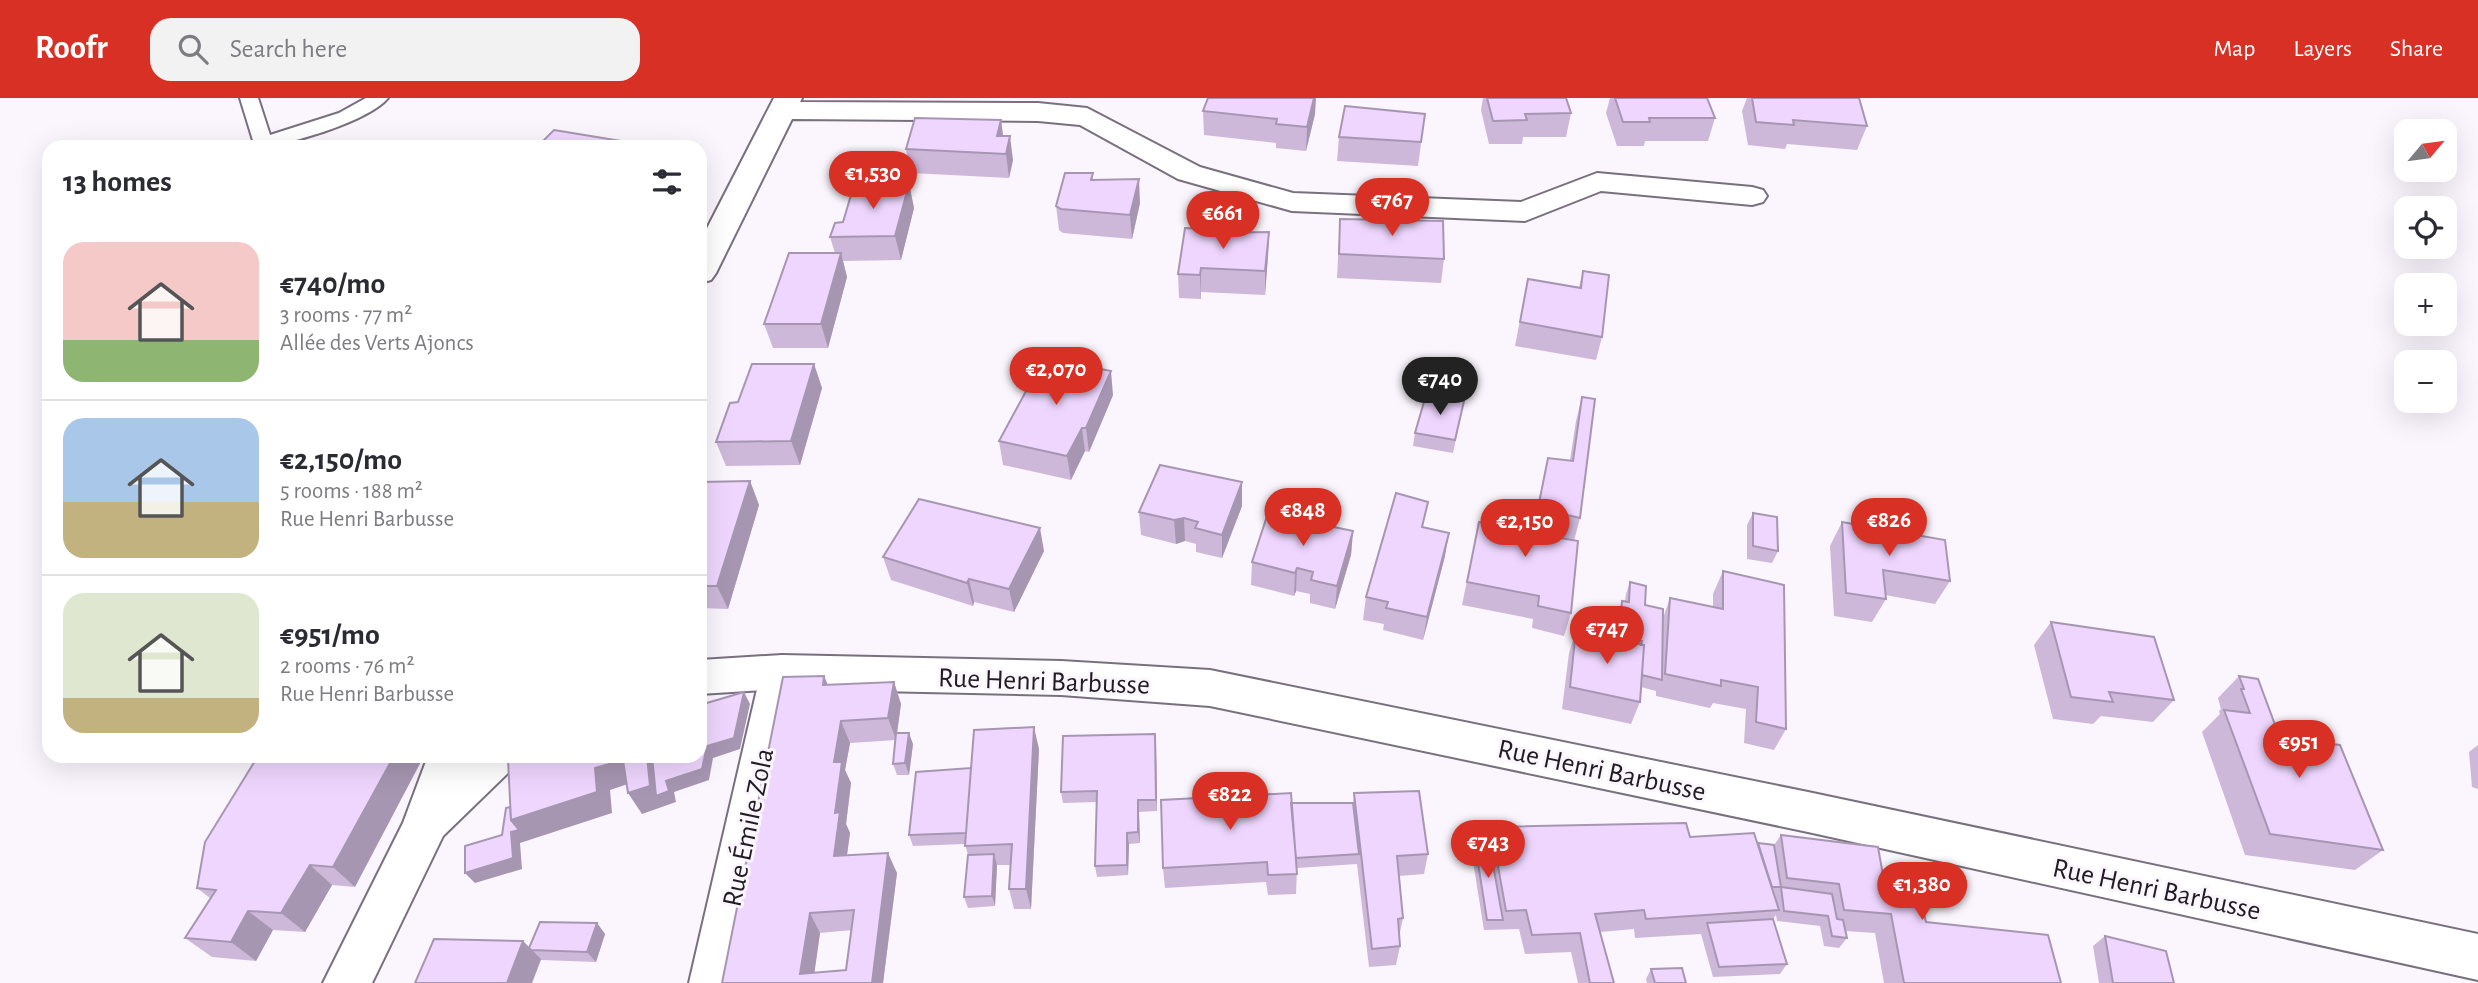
<!DOCTYPE html>
<html lang="en">
<head>
<meta charset="utf-8">
<style>
	body { margin:0; font-family:"Alegreya Sans",sans-serif; background:#f2f2f3; color:#2b2b33; height:100vh; display:flex; flex-direction:column; font-size:26px; white-space:nowrap }
	* { box-sizing:border-box; margin:0 }
	p { font-size:23px; color:#7c7c81 }
	.icon { flex:none; width:38px; height:38px; fill:none; stroke:currentColor; stroke-width:2; stroke-linecap:round; stroke-linejoin:round }
	.map { position:relative; flex:1; overflow:hidden }
	.sheet { position:absolute; left:42px; top:42px; width:665px; height:623px; display:flex; flex-direction:column; background:#fff; border-radius:21px; box-shadow:0 7px 28px #0002 }
	.sheet>* { flex:none }
	.needle { width:46px; rotate:61deg }
	.buttons { position:absolute; left:2394px; top:21px; display:grid; gap:14px }
	.buttons a { display:grid; place-items:center; width:63px; height:63px; border-radius:14px; background:#fff; box-shadow:0 7px 28px #0002; font-size:35px }
	.price { position:absolute; translate:-50% -60px; padding:0 16px; border-radius:24px; background:#d93025; color:#fff; font-size:23px; line-height:46px; filter:drop-shadow(0 2px 4px #0008) }
	.price::after { content:''; position:absolute; left:50%; top:42px; width:21px; height:16px; margin-left:-10px; background:inherit; clip-path:polygon(0 0,100% 0,50% 100%) }
	.price.selected { background:#222; color:#fff }
	ul { padding:0; list-style:none }
	li { display:flex; align-items:center; gap:21px; height:175px; padding:0 21px }
	li+li { border-top:2px solid #e1e1e2 }
	li span { display:grid; place-items:center; flex:none; width:196px; height:140px; border-radius:21px; color:#555 }
	li>.icon { margin-inline-start:auto }
	span .icon { width:84px; height:84px; fill:#fffc; stroke-width:1 }
	li b { font-size:30px }
	h2 { display:flex; justify-content:space-between; align-items:center; height:84px; padding:0 21px; font-size:30px }
	header { display:flex; align-items:center; gap:42px; box-sizing:border-box; height:98px; padding:0 35px; background:#d93025; color:#fff }
	header strong { font-size:33px }
	nav { display:flex; gap:38px; margin-inline-start:auto; font-size:24px }
	.search { width:490px; height:63px; background:#f2f2f3; display:flex; align-items:center; gap:18px; box-sizing:border-box; padding:0 24px; border-radius:21px; color:#7c7c81; font-size:26px }
	.map>svg:first-child { display:block }
</style>
</head>
<body>
<header>
<strong>Roofr</strong>
<div class="search"><svg class="icon" aria-label="search" viewBox="0 0 24 24"><circle cx="10" cy="10" r="6"/><path d="M15 15l6 6"/></svg>Search here</div>
<nav><a>Map</a><a>Layers</a><a>Share</a></nav>
</header>
<div class="map">
<svg width="2478" height="885" viewBox="0 0 2478 885">
	<rect width="100%" height="100%" fill="#fbf6fd"/>
	<g fill="none" stroke-linecap="round" stroke-linejoin="round">
		<g stroke="#79707f" stroke-width="4">
			<path id="lane" d="M 240,0 L 258,0 L 270,37 L 339,15 L 366,0 L 388,0 C 368,24 283,49 255,49 Z"/>
		</g>
		<g stroke="#79707f" stroke-width="4">
			<path id="street" d="M 774,0 L 802,0 L 800,4 L 1038,5 L 1087,10 L 1200,69 L 1293,95 L 1521,104 L 1597,75 L 1752,89 L 1763,92 L 1767,98 L 1763,104 L 1752,107 L 1601,93 L 1525,123 L 1292,113 L 1178,81 L 1080,27 L 1038,23 L 792,21 L 716,175 L 711,182 L 700,185 L 700,144 Z
				M 782,557 L 797,562 L 803,574 L 737,885 L 689,885 L 761,574 L 767,562 Z"/>
		</g>
		<g stroke="#79707f" stroke-width="4">
			<path id="secondary" d="M 782,557 L 1061,563 L 1210,572 L 1808,694 L 2478,836 L 2478,882 L 1808,734 L 1210,608 L 1061,597 L 782,591 L 700,596 L 700,562 Z
				M 428,658 L 519,658 L 512,671 L 443,738 L 372,885 L 323,885 L 403,725 Z"/>
		</g>
		<use href="#lane" fill="#fff" fill-rule="evenodd"/>
		<use href="#street" fill="#fff" fill-rule="evenodd"/>
		<use href="#secondary" fill="#fff" fill-rule="evenodd"/>
	</g>
	<path fill="#ceb8da" fill-rule="evenodd" d="M 1483,0 L 1566,0 L 1571,15 L 1566,39 L 1523,39 L 1522,46 L 1489,46 L 1481,12 Z
		M 1610,0 L 1707,0 L 1715,20 L 1708,43 L 1645,43 L 1644,48 L 1617,48 L 1606,15 Z
		M 1747,0 L 1859,0 L 1867,28 L 1857,52 L 1787,46 L 1785,51 L 1748,47 L 1742,13 Z
		M 1203,13 L 1315,16 L 1306,53 L 1276,50 L 1276,45 L 1204,37 Z
		M 1425,16 L 1418,68 L 1337,63 L 1339,39 Z
		M 1001,22 L 1003,38 L 1013,62 L 1009,80 L 911,75 L 906,51 Z
		M 1093,75 L 1093,82 L 1140,105 L 1132,141 L 1063,135 L 1059,132 L 1056,108 Z
		M 909,86 L 914,110 L 901,162 L 843,163 L 847,179 L 828,250 L 773,250 L 764,226 L 835,155 L 830,139 L 843,124 Z
		M 1340,121 L 1444,161 L 1441,185 L 1337,180 Z
		M 1269,134 L 1268,158 L 1265,197 L 1201,194 L 1201,201 L 1179,200 L 1178,176 L 1206,135 Z
		M 1583,173 L 1602,239 L 1596,262 L 1515,248 L 1528,181 L 1579,189 Z
		M 814,266 L 822,290 L 800,367 L 726,368 L 716,344 L 738,304 Z
		M 1113,297 L 1089,354 L 1085,353 L 1071,382 L 1003,367 L 999,343 Z
		M 1582,299 L 1580,420 L 1574,443 L 1571,515 L 1564,538 L 1532,530 L 1533,521 L 1462,507 L 1479,424 L 1493,427 L 1536,415 L 1548,360 L 1570,362 L 1576,323 Z
		M 1464,303 L 1453,355 L 1413,348 L 1415,335 Z
		M 750,383 L 759,407 L 728,511 L 700,510 L 700,384 Z
		M 1242,384 L 1242,408 L 1222,460 L 1196,454 L 1196,446 L 1185,443 L 1176,446 L 1141,437 L 1139,414 Z
		M 1753,415 L 1778,453 L 1772,465 L 1747,461 L 1747,427 Z
		M 1842,424 L 1950,483 L 1935,506 L 1885,497 L 1886,501 L 1872,524 L 1834,518 L 1830,448 Z
		M 1423,430 L 1445,458 L 1423,542 L 1383,532 L 1384,526 L 1363,522 L 1366,499 Z
		M 1353,433 L 1351,457 L 1335,511 L 1310,505 L 1310,496 L 1296,493 L 1294,498 L 1251,487 L 1252,464 Z
		M 1044,453 L 1014,514 L 974,504 L 973,508 L 891,482 L 883,459 Z
		M 1723,473 L 1786,631 L 1774,652 L 1744,645 L 1746,611 L 1713,605 L 1710,610 L 1656,598 L 1656,593 L 1641,589 L 1640,604 L 1631,626 L 1562,611 L 1569,555 L 1576,532 L 1615,541 L 1618,516 L 1622,503 L 1625,504 L 1626,496 L 1630,484 L 1645,507 L 1663,520 L 1670,500 L 1713,509 L 1713,496 Z
		M 2051,524 L 2174,602 L 2153,624 L 2101,618 L 2093,626 L 2053,621 L 2034,547 Z
		M 824,578 L 828,587 L 894,584 L 901,606 L 897,635 L 913,646 L 909,677 L 897,677 L 893,666 L 896,642 L 850,645 L 845,672 L 851,685 L 846,726 L 850,735 L 847,757 L 897,775 L 883,885 L 722,885 ZM 852,832 L 846,872 L 814,875 L 820,835 Z
		M 2239,578 L 2280,640 L 2383,752 L 2355,772 L 2245,757 L 2202,634 L 2220,616 L 2219,613 L 2221,611 L 2218,600 Z
		M 1156,647 L 1157,713 L 1139,714 L 1140,745 L 1129,746 L 1128,777 L 1097,779 L 1095,768 L 1097,704 L 1063,705 L 1061,694 Z
		M 2478,647 L 2478,691 L 2472,689 L 2469,654 Z
		M 1039,651 L 1031,811 L 1014,811 L 1009,791 L 1011,767 L 997,767 L 995,808 L 968,810 L 964,799 L 968,757 L 965,746 L 913,748 L 909,737 L 971,670 Z
		M 258,658 L 355,789 L 332,787 L 305,834 L 273,832 L 256,863 L 212,859 L 185,840 L 210,800 L 197,790 Z
		M 1354,695 L 1428,756 L 1424,776 L 1399,778 L 1403,820 L 1399,839 L 1400,848 L 1396,867 L 1369,869 L 1357,766 L 1297,770 L 1296,796 L 1268,797 L 1266,784 L 1165,790 L 1163,770 L 1291,705 L 1353,705 Z
		M 1491,729 L 1690,739 L 1774,747 L 1781,737 L 1886,794 L 1926,824 L 2061,885 L 1884,885 L 1875,835 L 1846,833 L 1847,840 L 1839,850 L 1824,848 L 1820,828 L 1777,823 L 1776,817 L 1773,821 L 1787,866 L 1780,876 L 1713,879 L 1701,836 L 1635,840 L 1634,831 L 1600,834 L 1614,885 L 1578,885 L 1571,854 L 1525,856 L 1519,831 L 1484,832 L 1471,751 L 1474,740 L 1488,739 Z
		M 597,825 L 605,836 L 596,864 L 541,862 L 532,885 L 415,885 L 523,843 L 529,850 Z
		M 2105,838 L 2174,885 L 2099,885 L 2093,848 Z
		M 1651,871 L 1686,885 L 1647,885 L 1646,881 Z"/>
	<path fill="#a796b2" d="M 1314,0 L 1316,0 L 1315,16 L 1306,53 L 1307,29 Z
		M 1001,22 L 1004,46 L 997,38 Z
		M 1010,38 L 1013,62 L 1009,80 L 1006,56 Z
		M 1139,81 L 1140,105 L 1132,141 L 1130,117 Z
		M 909,86 L 914,110 L 901,162 L 895,138 Z
		M 1269,134 L 1268,158 L 1265,197 L 1265,173 Z
		M 841,155 L 847,179 L 828,250 L 821,226 Z
		M 1201,170 L 1201,201 L 1200,177 Z
		M 814,266 L 822,290 L 800,367 L 791,343 Z
		M 1111,273 L 1113,297 L 1089,354 L 1086,330 Z
		M 1082,330 L 1085,353 L 1071,382 L 1067,358 Z
		M 750,383 L 759,407 L 728,511 L 717,488 Z
		M 1242,384 L 1242,408 L 1222,460 L 1222,437 Z
		M 1184,420 L 1185,443 L 1176,446 L 1174,422 Z
		M 1040,430 L 1044,453 L 1014,514 L 1009,491 Z
		M 1353,433 L 1351,457 L 1335,511 L 1337,488 Z
		M 1449,435 L 1445,458 L 1423,542 L 1427,519 Z
		M 1297,470 L 1296,493 L 1294,498 L 1295,475 Z
		M 969,481 L 974,504 L 973,508 L 967,485 Z
		M 824,578 L 833,600 L 823,587 Z
		M 894,584 L 901,606 L 896,642 L 888,620 Z
		M 744,594 L 750,606 L 740,651 L 713,660 L 709,682 L 674,694 L 676,704 L 642,716 L 628,695 L 647,658 L 658,658 L 666,683 L 707,648 Z
		M 841,623 L 850,645 L 845,672 L 851,685 L 846,726 L 850,735 L 844,778 L 834,758 L 835,715 L 834,664 Z
		M 1034,629 L 1039,651 L 1031,811 L 1026,791 Z
		M 909,635 L 913,646 L 909,677 L 905,665 Z
		M 1155,636 L 1156,647 L 1157,713 L 1156,702 Z
		M 394,658 L 424,658 L 355,789 L 333,769 Z
		M 623,662 L 637,683 L 610,692 L 612,715 L 520,745 L 522,771 L 475,785 L 465,775 L 513,760 L 511,722 L 595,670 Z
		M 1138,702 L 1139,714 L 1140,745 L 1138,734 Z
		M 1127,735 L 1129,746 L 1128,777 L 1127,767 Z
		M 888,755 L 897,775 L 883,885 L 872,885 Z
		M 994,756 L 997,767 L 995,808 L 992,798 Z
		M 310,767 L 332,787 L 305,834 L 281,815 Z
		M 248,813 L 273,832 L 256,863 L 231,844 Z
		M 810,815 L 820,835 L 813,885 L 800,876 Z
		M 597,825 L 605,836 L 596,864 L 587,854 Z
		M 523,843 L 541,861 L 532,885 L 507,885 Z"/>
	<path fill="#efd6fe" stroke="#a796b2" stroke-width="2" fill-rule="evenodd" d="M 1208,0 L 1314,0 L 1307,29 L 1276,26 L 1277,21 L 1203,13 Z
		M 1487,0 L 1566,0 L 1571,15 L 1525,16 L 1527,22 L 1493,23 Z
		M 1615,0 L 1707,0 L 1715,20 L 1649,20 L 1650,24 L 1623,24 Z
		M 1752,0 L 1859,0 L 1867,28 L 1793,22 L 1794,27 L 1756,24 Z
		M 1345,8 L 1425,16 L 1421,44 L 1339,39 Z
		M 915,20 L 1001,22 L 997,38 L 1010,38 L 1006,56 L 906,51 Z
		M 554,32 L 645,47 L 643,49 L 537,49 Z
		M 1065,75 L 1093,75 L 1091,82 L 1139,81 L 1130,117 L 1061,111 L 1056,108 Z
		M 909,86 L 895,138 L 830,139 L 835,125 L 843,124 L 854,87 Z
		M 1340,121 L 1443,123 L 1444,161 L 1339,156 Z
		M 1185,130 L 1206,131 L 1205,135 L 1269,134 L 1265,173 L 1201,170 L 1200,177 L 1178,176 Z
		M 789,155 L 841,155 L 821,226 L 764,226 Z
		M 1583,173 L 1609,177 L 1602,239 L 1520,224 L 1528,181 L 1581,190 Z
		M 1044,260 L 1111,273 L 1086,330 L 1082,330 L 1067,358 L 999,343 Z
		M 752,266 L 814,266 L 791,343 L 716,344 L 730,305 L 738,304 Z
		M 1426,297 L 1464,303 L 1455,342 L 1415,335 Z
		M 1582,299 L 1595,301 L 1580,420 L 1538,410 L 1548,360 L 1573,363 Z
		M 1160,367 L 1242,384 L 1222,437 L 1195,430 L 1198,424 L 1184,420 L 1174,422 L 1139,414 Z
		M 750,383 L 717,488 L 700,488 L 700,384 Z
		M 1396,395 L 1428,404 L 1422,429 L 1449,435 L 1427,519 L 1386,510 L 1388,504 L 1366,499 Z
		M 919,401 L 1040,430 L 1009,491 L 969,481 L 967,485 L 883,459 Z
		M 1498,408 L 1543,417 L 1542,437 L 1578,443 L 1571,515 L 1538,508 L 1539,498 L 1467,484 L 1479,424 L 1493,427 Z
		M 1268,415 L 1353,433 L 1337,488 L 1311,482 L 1313,474 L 1297,470 L 1295,475 L 1252,464 Z
		M 1753,415 L 1777,419 L 1778,453 L 1753,448 Z
		M 1842,424 L 1945,442 L 1950,483 L 1883,472 L 1886,501 L 1846,495 Z
		M 1723,473 L 1784,487 L 1786,631 L 1756,624 L 1758,589 L 1721,582 L 1721,588 L 1665,576 L 1670,500 L 1723,511 Z
		M 1630,484 L 1646,488 L 1645,507 L 1663,511 L 1662,582 L 1642,577 L 1644,547 L 1641,547 L 1642,543 L 1619,538 L 1622,503 L 1629,504 Z
		M 2051,524 L 2154,539 L 2174,602 L 2109,594 L 2113,604 L 2071,599 Z
		M 1576,532 L 1644,547 L 1640,604 L 1570,589 Z
		M 824,578 L 823,587 L 894,584 L 888,620 L 841,623 L 834,664 L 842,664 L 835,715 L 840,714 L 834,758 L 888,755 L 872,885 L 722,885 L 783,579 ZM 854,812 L 846,872 L 800,876 L 810,815 Z
		M 2239,578 L 2258,581 L 2280,640 L 2340,647 L 2383,752 L 2270,736 L 2224,612 L 2250,615 L 2241,591 L 2244,591 Z
		M 744,594 L 734,640 L 707,648 L 702,671 L 666,683 L 669,693 L 656,698 L 652,658 L 700,658 L 700,607 Z
		M 1034,629 L 1026,791 L 1009,791 L 1012,746 L 965,748 L 974,632 Z
		M 896,635 L 909,635 L 905,665 L 893,666 Z
		M 1155,636 L 1156,702 L 1138,702 L 1138,734 L 1127,735 L 1127,767 L 1095,768 L 1097,693 L 1061,694 L 1063,638 Z
		M 258,658 L 394,658 L 333,769 L 310,767 L 281,815 L 248,813 L 231,844 L 185,840 L 216,792 L 197,790 L 205,744 Z
		M 512,658 L 647,658 L 650,688 L 628,695 L 623,662 L 595,670 L 597,694 L 511,722 L 508,662 Z
		M 971,670 L 966,735 L 909,737 L 916,674 Z
		M 1419,693 L 1428,756 L 1397,758 L 1403,820 L 1398,821 L 1400,848 L 1372,851 L 1354,695 Z
		M 1291,695 L 1297,776 L 1268,777 L 1267,764 L 1163,770 L 1161,702 Z
		M 1291,705 L 1353,705 L 1359,756 L 1296,760 Z
		M 510,709 L 511,722 L 519,732 L 511,734 L 513,760 L 465,775 L 465,748 L 502,737 L 506,710 Z
		M 1686,725 L 1690,739 L 1754,735 L 1779,812 L 1646,821 L 1644,812 L 1595,816 L 1614,885 L 1590,885 L 1580,835 L 1532,837 L 1526,812 L 1506,813 L 1491,729 Z
		M 1781,737 L 1878,749 L 1886,794 L 1920,798 L 1926,824 L 2048,837 L 2061,885 L 1904,885 L 1891,816 L 1844,812 L 1839,786 L 1787,780 Z
		M 1488,739 L 1503,822 L 1487,822 L 1474,740 Z
		M 1758,745 L 1774,747 L 1781,789 L 1772,789 Z
		M 994,756 L 992,798 L 964,799 L 968,757 Z
		M 1781,789 L 1832,796 L 1837,821 L 1843,822 L 1847,840 L 1832,838 L 1828,818 L 1784,813 Z
		M 1773,821 L 1787,866 L 1719,869 L 1707,825 Z
		M 540,824 L 597,825 L 587,854 L 531,852 L 529,850 Z
		M 2105,838 L 2166,853 L 2174,885 L 2113,885 Z
		M 434,841 L 523,843 L 507,885 L 415,885 Z
		M 1682,870 L 1686,885 L 1655,885 L 1651,871 Z"/>
	<g text-anchor="middle" stroke-width="6" stroke-linejoin="round" paint-order="stroke">
		<g font-size="28" fill="#201c22" stroke="#fbf6fd">
			<text transform="translate(1044 582) rotate(2)" y="10">Rue Henri Barbusse</text>
			<text transform="translate(1602 671) rotate(12)" y="10">Rue Henri Barbusse</text>
			<text transform="translate(747 729) rotate(-78)" y="10">Rue Émile Zola</text>
			<text transform="translate(2157 790) rotate(12)" y="10">Rue Henri Barbusse</text>
		</g>
	</g>
</svg>
<div class="buttons">
<a><svg class="needle" viewBox="-14 -14 28 28"><path d="M0-13l5 13h-10z" fill="#e53935"/><path d="M0 13l5-13h-10z" fill="#7c7c81"/></svg></a>
<a><svg class="icon" aria-label="locate" viewBox="0 0 24 24"><circle cx="12" cy="12" r="6"/><path d="M12 2v4M12 18v4M2 12h4M18 12h4"/></svg></a>
<a>+</a>
<a>−</a>
</div>
<b class="price" style="left:873px;top:113px">€1,530</b>
<b class="price" style="left:1392px;top:140px">€767</b>
<b class="price" style="left:1223px;top:153px">€661</b>
<b class="price" style="left:1056px;top:309px">€2,070</b>
<b class="price selected" style="left:1440px;top:319px">€740</b>
<b class="price" style="left:1303px;top:450px">€848</b>
<b class="price" style="left:1889px;top:460px">€826</b>
<b class="price" style="left:1525px;top:461px">€2,150</b>
<b class="price" style="left:1607px;top:568px">€747</b>
<b class="price" style="left:2299px;top:682px">€951</b>
<b class="price" style="left:1230px;top:734px">€822</b>
<b class="price" style="left:1488px;top:782px">€743</b>
<b class="price" style="left:1922px;top:824px">€1,380</b>
<section class="sheet">
<h2>13 homes<svg class="icon" aria-label="filters" viewBox="0 0 24 24"><path d="M4 7h16M4 17h16"/><circle cx="9" cy="7" r="2"/><circle cx="15" cy="17" r="2"/></svg></h2>
<ul>
<li><span style="background:linear-gradient(#f6c9c9 70%,#8fb573 0)"><svg class="icon" aria-label="home" viewBox="0 0 24 24"><path d="M3 11l9-7 9 7M6 9v11h12V9"/></svg></span><div><b>€740/mo</b><p>3 rooms · 77 m²</p><p>Allée des Verts Ajoncs</p></div></li>
<li><span style="background:linear-gradient(#a9c7e8 60%,#c2b280 0)"><svg class="icon" aria-label="home" viewBox="0 0 24 24"><path d="M3 11l9-7 9 7M6 9v11h12V9"/></svg></span><div><b>€2,150/mo</b><p>5 rooms · 188 m²</p><p>Rue Henri Barbusse</p></div></li>
<li><span style="background:linear-gradient(#dfe7d0 75%,#c2b280 0)"><svg class="icon" aria-label="home" viewBox="0 0 24 24"><path d="M3 11l9-7 9 7M6 9v11h12V9"/></svg></span><div><b>€951/mo</b><p>2 rooms · 76 m²</p><p>Rue Henri Barbusse</p></div></li>
</ul>
</section>
</div>
</body>
</html>
